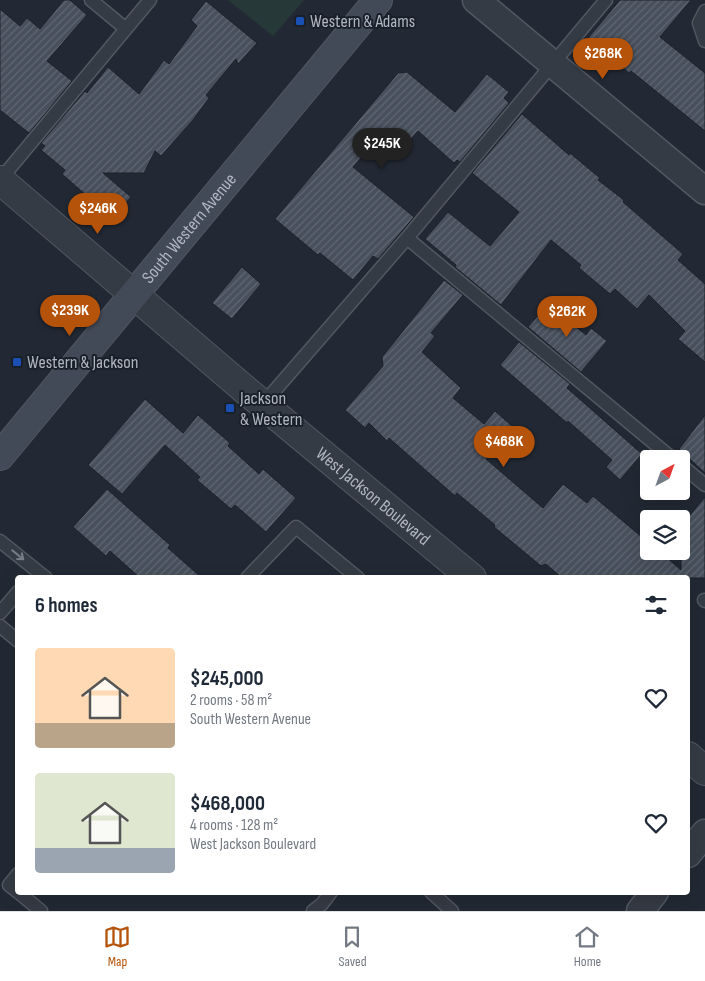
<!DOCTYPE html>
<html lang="en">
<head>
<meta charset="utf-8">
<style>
	body { margin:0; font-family:"Sofia Sans Condensed",sans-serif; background:#f6f6f7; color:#1f2937; height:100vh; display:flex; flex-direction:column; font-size:19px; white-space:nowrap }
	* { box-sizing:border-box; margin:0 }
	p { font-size:16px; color:#747a83 }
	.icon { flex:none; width:28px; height:28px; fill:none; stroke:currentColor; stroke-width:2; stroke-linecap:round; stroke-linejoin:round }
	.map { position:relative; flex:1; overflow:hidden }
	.sheet { position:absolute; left:15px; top:575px; width:675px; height:320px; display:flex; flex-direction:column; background:#fff; border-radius:5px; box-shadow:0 5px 20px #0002 }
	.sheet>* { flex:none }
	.needle { width:32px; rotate:41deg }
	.buttons { position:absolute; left:640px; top:450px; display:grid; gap:10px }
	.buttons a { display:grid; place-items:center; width:50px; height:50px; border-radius:5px; background:#fff; box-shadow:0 5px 20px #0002; font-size:25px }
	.price { position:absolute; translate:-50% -42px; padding:0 11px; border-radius:18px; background:#b45309; color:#fff; font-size:16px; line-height:32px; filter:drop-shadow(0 1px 2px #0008) }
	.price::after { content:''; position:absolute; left:50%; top:30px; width:15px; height:11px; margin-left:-8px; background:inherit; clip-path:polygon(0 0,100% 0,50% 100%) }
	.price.on { background:#222; color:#fff }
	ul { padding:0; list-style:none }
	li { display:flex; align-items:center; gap:15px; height:125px; padding:0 20px }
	li span { display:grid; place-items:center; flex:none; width:140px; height:100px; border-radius:5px; color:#555 }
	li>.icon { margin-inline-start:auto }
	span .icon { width:60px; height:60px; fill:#fffc; stroke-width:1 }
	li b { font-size:21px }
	h2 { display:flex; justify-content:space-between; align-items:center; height:60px; padding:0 20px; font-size:21px }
	.tabs { display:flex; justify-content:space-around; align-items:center; height:70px; border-top:1px solid #e0e1e3; background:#fff; font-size:14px; color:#747a83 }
	.tabs a { display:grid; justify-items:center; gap:2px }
	.tabs .on { color:#b45309 }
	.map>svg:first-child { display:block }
</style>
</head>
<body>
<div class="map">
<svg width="705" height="911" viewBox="0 0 705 911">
	<defs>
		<pattern id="building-hatch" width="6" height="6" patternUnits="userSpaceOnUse" patternTransform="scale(1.25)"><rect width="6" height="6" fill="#48505d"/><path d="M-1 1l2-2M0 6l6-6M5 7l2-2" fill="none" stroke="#606772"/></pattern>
	</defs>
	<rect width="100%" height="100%" fill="#222934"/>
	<path fill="#273839" d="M 228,0 L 304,0 L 273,36 Z"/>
	<path fill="url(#building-hatch)" stroke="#1c222b" d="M 64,0 L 70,0 L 87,15 L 47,61 L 72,81 L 29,133 L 0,110 L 0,9 L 20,26 L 27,18 L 40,29 Z
		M 620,0 L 691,0 L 660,37 L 705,73 L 705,131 L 631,71 L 629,73 L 588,38 Z
		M 206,1 L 257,43 L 238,64 L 236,59 L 206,95 L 209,98 L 193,120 L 161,156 L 155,151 L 144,173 L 103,173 L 131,197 L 112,218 L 62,174 L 65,170 L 41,150 L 45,146 L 41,143 L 85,91 L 87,93 L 108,67 L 139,94 L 164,60 L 169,64 L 197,26 L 191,20 Z
		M 407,72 L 455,112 L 487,74 L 509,92 L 504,98 L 509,103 L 460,162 L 457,160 L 454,163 L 418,131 L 401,150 L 382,134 L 353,167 L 414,217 L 378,259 L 373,256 L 353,280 L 320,253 L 318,255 L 275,219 L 398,73 Z
		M 522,114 L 569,155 L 570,153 L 600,178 L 598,180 L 624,200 L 623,202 L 683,254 L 678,260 L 705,284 L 705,362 L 678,339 L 685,331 L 649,295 L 637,309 L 615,289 L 610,294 L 579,268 L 581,265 L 551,240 L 501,305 L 455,267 L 456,265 L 425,239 L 448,212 L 490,246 L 519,212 L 472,173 Z
		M 242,267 L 261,284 L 232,319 L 212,303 Z
		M 444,280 L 463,295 L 431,333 L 435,336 L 422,352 L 461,388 L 453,398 L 484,424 L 495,411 L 512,426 L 486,459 L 543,508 L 563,484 L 587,503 L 593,496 L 649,543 L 649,551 L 659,551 L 681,570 L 681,526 L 705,497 L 705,578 L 562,578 L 546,564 L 541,566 L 494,527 L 495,525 L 457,493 L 455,496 L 389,438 L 387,441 L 369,423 L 365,428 L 345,410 L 383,366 L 382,357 Z
		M 548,304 L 586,335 L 591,328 L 607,341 L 581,372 L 528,327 Z
		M 519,342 L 570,384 L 567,388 L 642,454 L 620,480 L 606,467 L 612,460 L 568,421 L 567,423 L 500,365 Z
		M 145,399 L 183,433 L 198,415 L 230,443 L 228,446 L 259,474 L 263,469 L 296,498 L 266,532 L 235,505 L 231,509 L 197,480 L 200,477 L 165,445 L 122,494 L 88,465 Z
		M 705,415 L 705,473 L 679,449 Z
		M 107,489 L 170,545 L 168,548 L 202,578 L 140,578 L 110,551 L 106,556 L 73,527 Z"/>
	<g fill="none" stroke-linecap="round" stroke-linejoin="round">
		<g stroke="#525862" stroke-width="15">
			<path id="service" d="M 91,0 L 126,29
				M 705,11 L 699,23 L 705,41
				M 0,180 L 150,0
				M 407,238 L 673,459
				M 263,404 L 407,238 L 606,0
				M 681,465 L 705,485
				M 0,541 L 46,578
				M 247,578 L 296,527 L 358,578
				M 704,600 L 705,601
				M 0,613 L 18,592
				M 0,626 L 18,641
				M 18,874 L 9,885 L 18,892
				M 18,892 L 41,911
				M 431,892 L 452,911
				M 313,911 L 322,904 L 331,892"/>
		</g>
		<g stroke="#525862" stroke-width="29">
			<path id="minor" d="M 476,0 L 705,191
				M 688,854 L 705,833
				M 640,911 L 655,892"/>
		</g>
		<g stroke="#525862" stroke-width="30">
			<g id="tertiary">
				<path id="s1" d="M 0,180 L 249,393 L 472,578"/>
				<path d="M 688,756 L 705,771"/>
			</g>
		</g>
		<g stroke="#525862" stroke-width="30">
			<g id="secondary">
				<path id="s2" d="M 0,456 L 378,0"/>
			</g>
		</g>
		<use href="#service" stroke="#353b44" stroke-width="12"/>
		<use href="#minor" stroke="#353b44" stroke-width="26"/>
		<use href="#tertiary" stroke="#353b44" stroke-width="28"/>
		<use href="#secondary" stroke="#434a57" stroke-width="28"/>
	</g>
	<defs><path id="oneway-shaft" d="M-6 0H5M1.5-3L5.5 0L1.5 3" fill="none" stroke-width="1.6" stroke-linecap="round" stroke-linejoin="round" transform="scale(1.25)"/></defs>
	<use stroke="#787e89" href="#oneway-shaft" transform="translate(18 555) rotate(39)"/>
	<g fill="#1a4fb4" stroke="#1a2029" stroke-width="2">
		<rect x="295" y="16" width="10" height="10" rx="2.5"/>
		<rect x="12" y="357" width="10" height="10" rx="2.5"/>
		<rect x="225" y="403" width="10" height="10" rx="2.5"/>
	</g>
	<g text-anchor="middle" stroke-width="4" stroke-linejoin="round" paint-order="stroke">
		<g font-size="18" fill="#afb5c1" stroke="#1a2029" text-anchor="start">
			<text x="310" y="27">Western &amp; Adams</text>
			<text x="27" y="368">Western &amp; Jackson</text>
			<text x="240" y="404">Jackson<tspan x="240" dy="21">&amp; Western</tspan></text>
		</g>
		<g font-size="18" fill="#afb5c1" stroke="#1a2029">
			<text dy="6" stroke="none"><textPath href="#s2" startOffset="296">South Western Avenue</textPath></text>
			<text dy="6" stroke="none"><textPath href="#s1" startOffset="489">West Jackson Boulevard</textPath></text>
		</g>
	</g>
</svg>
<div class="buttons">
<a><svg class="needle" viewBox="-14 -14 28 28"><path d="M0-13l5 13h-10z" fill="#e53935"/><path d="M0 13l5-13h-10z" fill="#747a83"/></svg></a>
<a><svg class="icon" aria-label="layers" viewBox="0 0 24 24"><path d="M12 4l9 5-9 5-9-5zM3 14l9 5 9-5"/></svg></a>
</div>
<b class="price" style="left:603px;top:80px">$268K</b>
<b class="price on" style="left:382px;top:170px">$245K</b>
<b class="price" style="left:98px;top:235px">$246K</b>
<b class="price" style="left:70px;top:337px">$239K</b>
<b class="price" style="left:567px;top:338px">$262K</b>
<b class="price" style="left:504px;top:468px">$468K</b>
<section class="sheet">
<h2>6 homes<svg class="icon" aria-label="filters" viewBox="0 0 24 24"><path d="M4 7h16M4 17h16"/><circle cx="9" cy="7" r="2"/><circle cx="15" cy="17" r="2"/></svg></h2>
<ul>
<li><span style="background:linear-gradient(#ffd9b3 75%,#b9a48a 0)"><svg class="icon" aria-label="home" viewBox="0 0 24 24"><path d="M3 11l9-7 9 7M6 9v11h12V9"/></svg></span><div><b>$245,000</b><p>2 rooms · 58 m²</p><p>South Western Avenue</p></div><svg class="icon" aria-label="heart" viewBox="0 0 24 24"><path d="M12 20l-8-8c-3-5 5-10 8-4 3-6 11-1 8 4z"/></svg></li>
<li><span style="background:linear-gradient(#dfe7d0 75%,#9aa5b1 0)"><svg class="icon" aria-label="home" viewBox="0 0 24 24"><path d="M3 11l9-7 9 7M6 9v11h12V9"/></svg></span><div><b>$468,000</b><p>4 rooms · 128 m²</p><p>West Jackson Boulevard</p></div><svg class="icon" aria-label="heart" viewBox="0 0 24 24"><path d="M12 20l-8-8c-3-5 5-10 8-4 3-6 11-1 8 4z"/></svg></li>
</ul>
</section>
</div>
<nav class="tabs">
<a class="on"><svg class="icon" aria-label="map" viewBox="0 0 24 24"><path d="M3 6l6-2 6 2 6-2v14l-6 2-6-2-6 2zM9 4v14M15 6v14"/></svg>Map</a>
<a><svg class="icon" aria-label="saved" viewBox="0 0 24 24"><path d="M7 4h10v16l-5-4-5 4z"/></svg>Saved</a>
<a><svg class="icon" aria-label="home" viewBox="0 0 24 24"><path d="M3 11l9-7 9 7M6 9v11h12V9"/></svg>Home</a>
</nav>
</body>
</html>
